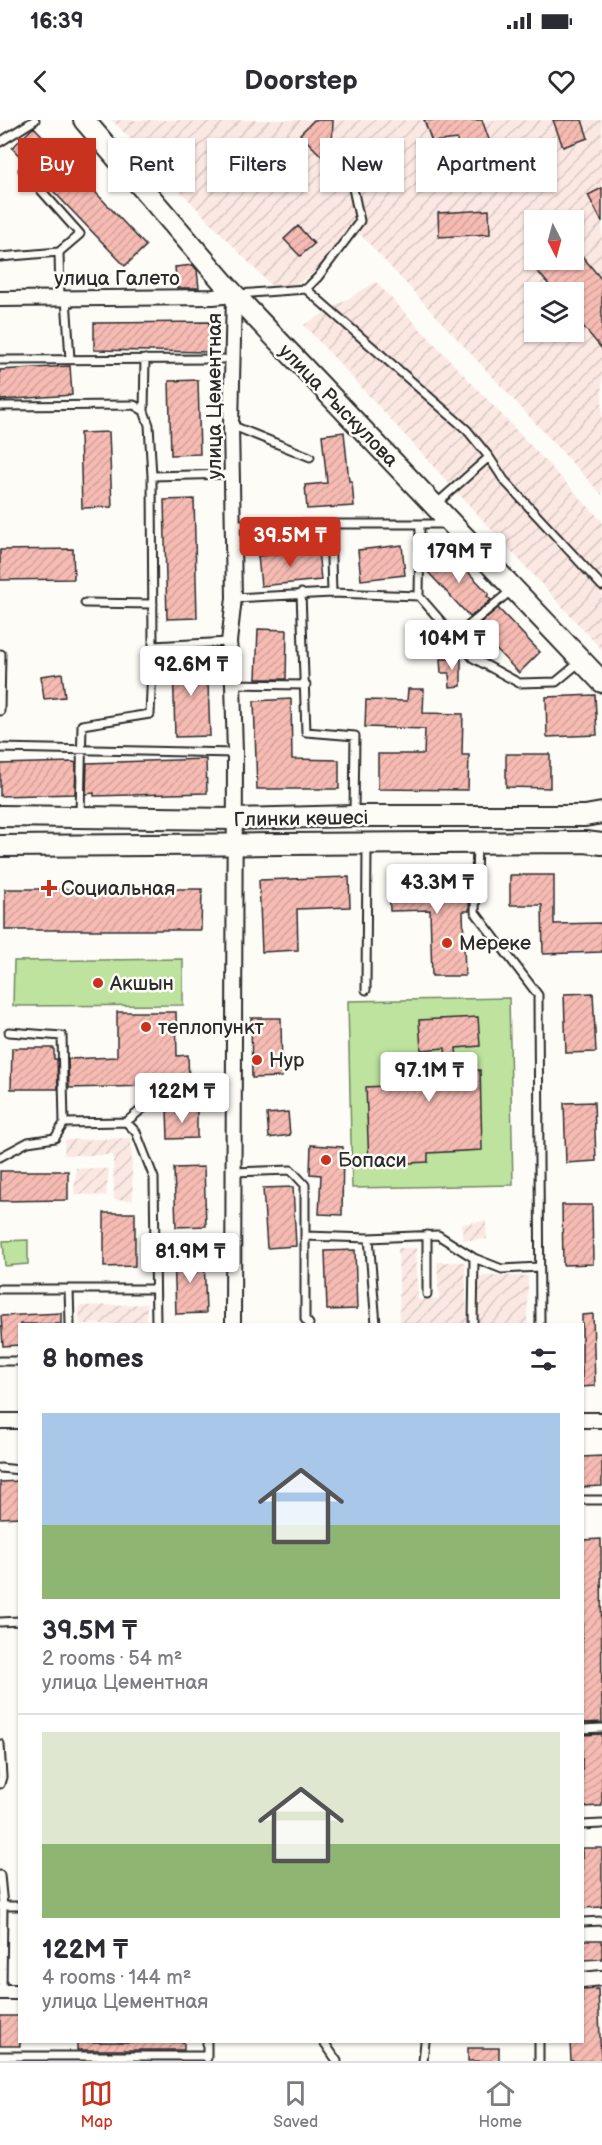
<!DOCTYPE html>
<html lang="en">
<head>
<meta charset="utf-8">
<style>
	body { margin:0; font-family:"Balsamiq Sans",sans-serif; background:#f7f7f7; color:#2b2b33; height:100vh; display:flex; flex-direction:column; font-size:22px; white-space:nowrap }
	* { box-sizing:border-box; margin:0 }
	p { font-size:20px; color:#7c7c81 }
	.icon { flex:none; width:33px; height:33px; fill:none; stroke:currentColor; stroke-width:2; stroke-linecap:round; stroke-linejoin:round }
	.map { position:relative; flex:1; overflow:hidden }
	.panel { position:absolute; left:18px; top:1203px; width:566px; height:720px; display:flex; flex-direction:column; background:#fff; border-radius:0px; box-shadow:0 2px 4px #0004 }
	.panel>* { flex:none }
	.hud { position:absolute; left:18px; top:18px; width:567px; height:54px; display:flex; gap:12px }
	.needle { width:39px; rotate:174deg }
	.buttons { position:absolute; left:524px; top:90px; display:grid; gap:12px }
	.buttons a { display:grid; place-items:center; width:60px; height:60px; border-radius:0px; background:#fff; box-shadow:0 2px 4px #0004; font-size:30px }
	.price { position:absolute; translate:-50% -51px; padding:0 14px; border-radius:6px; background:#fff; color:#222; font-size:20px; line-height:39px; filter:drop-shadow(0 2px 3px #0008) }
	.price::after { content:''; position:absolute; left:50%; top:36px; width:18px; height:14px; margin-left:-9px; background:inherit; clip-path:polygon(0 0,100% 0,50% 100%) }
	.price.selected { background:#c8321e; color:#fff }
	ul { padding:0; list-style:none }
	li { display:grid; align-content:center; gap:12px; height:318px; padding:0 24px }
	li+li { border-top:2px solid #e1e1e2 }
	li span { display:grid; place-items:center; height:186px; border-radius:0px; color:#555 }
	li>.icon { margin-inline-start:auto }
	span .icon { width:108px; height:108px; fill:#fffc; stroke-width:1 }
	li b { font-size:26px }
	h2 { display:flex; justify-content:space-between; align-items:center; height:72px; padding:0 24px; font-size:26px }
	.chip { padding:0 21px; border-radius:0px; background:#fff; box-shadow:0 2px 4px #0004; font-size:21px; line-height:54px }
	.chip.selected { background:#c8321e; color:#fff }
	.status { display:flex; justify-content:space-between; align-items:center; height:42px; padding:0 30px; background:#fff; direction:ltr }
	.status svg { height:16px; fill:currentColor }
	header { display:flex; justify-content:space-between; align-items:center; height:78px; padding:0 24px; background:#fff; font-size:27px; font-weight:600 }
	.tabs { display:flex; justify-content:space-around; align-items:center; height:84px; border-top:2px solid #e1e1e2; background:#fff; font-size:16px; color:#7c7c81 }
	.tabs a { display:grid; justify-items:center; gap:3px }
	.tabs .selected { color:#c8321e }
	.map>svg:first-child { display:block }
</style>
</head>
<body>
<div class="status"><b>16:39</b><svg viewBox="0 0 49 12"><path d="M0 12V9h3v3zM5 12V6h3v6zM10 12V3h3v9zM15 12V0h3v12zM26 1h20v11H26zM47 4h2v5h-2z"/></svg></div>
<header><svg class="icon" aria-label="back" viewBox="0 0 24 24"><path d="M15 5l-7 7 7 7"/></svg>Doorstep<svg class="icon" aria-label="heart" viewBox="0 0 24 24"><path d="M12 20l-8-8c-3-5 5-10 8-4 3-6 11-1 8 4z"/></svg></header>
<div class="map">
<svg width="602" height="1941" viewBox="0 0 602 1941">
	<defs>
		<pattern id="industrial-furrows" width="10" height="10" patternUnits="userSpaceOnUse" patternTransform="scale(1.5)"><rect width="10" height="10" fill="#fbe8e3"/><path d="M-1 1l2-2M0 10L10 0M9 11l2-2" fill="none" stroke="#d7c7c3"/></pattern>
		<pattern id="building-hatch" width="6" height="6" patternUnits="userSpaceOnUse" patternTransform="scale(1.5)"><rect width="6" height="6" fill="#f6bbb3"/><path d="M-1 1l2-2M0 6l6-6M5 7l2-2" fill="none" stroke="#d3a19a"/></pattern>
	</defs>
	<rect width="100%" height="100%" fill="#fdfcf7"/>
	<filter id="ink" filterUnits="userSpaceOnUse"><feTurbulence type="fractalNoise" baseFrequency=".0167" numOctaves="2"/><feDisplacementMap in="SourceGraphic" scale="12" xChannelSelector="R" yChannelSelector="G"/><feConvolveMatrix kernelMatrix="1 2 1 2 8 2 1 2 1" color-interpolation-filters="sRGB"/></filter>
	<g filter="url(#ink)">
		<path fill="url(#industrial-furrows)" fill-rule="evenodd" d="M 112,0 L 602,0 L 602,375 L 360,114 L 282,177 ZM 534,100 L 573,100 L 573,140 L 534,140 ZM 534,172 L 573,172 L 573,212 L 534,212 Z
			M 376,162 L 602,401 L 602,530 L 304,205 Z
			M 131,1018 L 133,1080 L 114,1080 L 113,1035 L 64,1035 L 65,1020 Z
			M 76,1048 L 109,1049 L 106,1076 L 74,1074 Z
			M 486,1101 L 487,1119 L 463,1120 L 461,1104 Z
			M 398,1128 L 416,1128 L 418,1180 L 439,1179 L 437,1142 L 465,1142 L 467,1204 L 400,1204 Z
			M 479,1156 L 528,1156 L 527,1204 L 479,1204 Z
			M 147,1184 L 146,1204 L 80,1204 L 79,1186 Z"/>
		<path fill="#bde39e" stroke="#748764" stroke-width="1.5" d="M 183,839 L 183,885 L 13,886 L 14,841 Z
			M 509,878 L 513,1065 L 352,1068 L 348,881 Z
			M 28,1120 L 28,1144 L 5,1146 L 3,1121 Z"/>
		<path fill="url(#building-hatch)" stroke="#2b2b2b" stroke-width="1.5" d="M 314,0 L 333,0 L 332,25 L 347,40 L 336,51 L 300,14 Z
			M 424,0 L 482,0 L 491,25 L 459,37 L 457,19 L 432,22 Z
			M 553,0 L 582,0 L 588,18 L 563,27 Z
			M 34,7 L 146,126 L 125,146 L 12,28 Z
			M 240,24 L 255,42 L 241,54 L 226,37 Z
			M 602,68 L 602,102 L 588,75 Z
			M 489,90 L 490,114 L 439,117 L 438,93 Z
			M 298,106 L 314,124 L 300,136 L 284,119 Z
			M 573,125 L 602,160 L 602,229 L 573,194 L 573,172 L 555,172 L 528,140 L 573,140 Z
			M 193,145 L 197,150 L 199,168 L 177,168 L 175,147 Z
			M 209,202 L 210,232 L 94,230 L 94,203 Z
			M 70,246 L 72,275 L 0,280 L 0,250 Z
			M 198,260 L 200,334 L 171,335 L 169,261 Z
			M 109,312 L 112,387 L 82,388 L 80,313 Z
			M 344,312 L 349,361 L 352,361 L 354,386 L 307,389 L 305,365 L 327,363 L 322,315 Z
			M 194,379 L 197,498 L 167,499 L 164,380 Z
			M 402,425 L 405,455 L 361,460 L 358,430 Z
			M 73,429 L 74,459 L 0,460 L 0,430 Z
			M 318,430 L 321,460 L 261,466 L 258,436 Z
			M 448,431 L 489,474 L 487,476 L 491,480 L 470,497 L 427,451 Z
			M 498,488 L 540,532 L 519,553 L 477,510 L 480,507 L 478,505 Z
			M 258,509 L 287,510 L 286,559 L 256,559 Z
			M 207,537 L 210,616 L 175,617 L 173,538 Z
			M 440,539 L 461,539 L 461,566 L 450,567 L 449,553 L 441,553 Z
			M 62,553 L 65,577 L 44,579 L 41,556 Z
			M 408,569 L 424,569 L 423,593 L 463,594 L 462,635 L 469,635 L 468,670 L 378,669 L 378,634 L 424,634 L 425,609 L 365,607 L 366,580 L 407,581 Z
			M 595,575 L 597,615 L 547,617 L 546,577 Z
			M 291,579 L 292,639 L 339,640 L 339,669 L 257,669 L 254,581 Z
			M 506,634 L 550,634 L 550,668 L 506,667 Z
			M 206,639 L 207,673 L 94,676 L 94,673 L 86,674 L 87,643 Z
			M 73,642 L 76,643 L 75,674 L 0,676 L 0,644 Z
			M 470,754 L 469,791 L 463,791 L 465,856 L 432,856 L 430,790 L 390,791 L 389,756 Z
			M 510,755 L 554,755 L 554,804 L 602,803 L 602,832 L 543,834 L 542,785 L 510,785 Z
			M 349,757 L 350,787 L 297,789 L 298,830 L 262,832 L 259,760 Z
			M 5,769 L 202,769 L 201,810 L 5,810 Z
			M 593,873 L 596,932 L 566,933 L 564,874 Z
			M 117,892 L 176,892 L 177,936 L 188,935 L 189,965 L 69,968 L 68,939 L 117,937 Z
			M 478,897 L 480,926 L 456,928 L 458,951 L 480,950 L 482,1030 L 428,1033 L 428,1042 L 369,1045 L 366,967 L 421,964 L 421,953 L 447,952 L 445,928 L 421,930 L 419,900 Z
			M 251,898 L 281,898 L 282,957 L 252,958 Z
			M 12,928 L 54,928 L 54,939 L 57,939 L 58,969 L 11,969 Z
			M 594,982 L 596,1041 L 566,1043 L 564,983 Z
			M 167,989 L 197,989 L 197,1018 L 168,1019 Z
			M 288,992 L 290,1015 L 269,1018 L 267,994 Z
			M 311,1025 L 343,1027 L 342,1095 L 319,1094 L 321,1055 L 310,1054 Z
			M 204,1047 L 206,1106 L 176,1107 L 174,1048 Z
			M 0,1051 L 68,1051 L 68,1080 L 0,1081 Z
			M 293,1067 L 296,1126 L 267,1128 L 263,1068 Z
			M 562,1085 L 592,1085 L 593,1144 L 563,1145 Z
			M 104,1093 L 135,1093 L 135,1146 L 104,1147 Z
			M 355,1130 L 357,1189 L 327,1190 L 325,1131 Z
			M 204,1133 L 206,1193 L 176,1194 L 174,1134 Z
			M 61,1193 L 61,1204 L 20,1204 L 20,1225 L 3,1226 L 1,1196 Z
			M 593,1194 L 595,1266 L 582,1267 L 582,1195 Z
			M 602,1336 L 602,1366 L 582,1367 L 582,1337 Z
			M 20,1361 L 20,1397 L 0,1398 L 0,1362 Z
			M 601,1419 L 602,1602 L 582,1603 L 582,1420 Z
			M 602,1614 L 602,1686 L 582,1687 L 582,1615 Z
			M 582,1728 L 602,1728 L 602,1787 L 582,1788 Z
			M 582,1820 L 602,1820 L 602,1839 L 582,1840 Z
			M 598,1869 L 601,1941 L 571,1941 L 570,1922 L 582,1922 L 582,1870 Z
			M 0,1896 L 20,1896 L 20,1926 L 0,1926 Z
			M 77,1922 L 184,1922 L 184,1930 L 77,1930 Z
			M 468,1928 L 499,1928 L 499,1941 L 468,1941 Z"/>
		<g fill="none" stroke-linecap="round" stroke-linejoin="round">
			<g stroke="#2b2b2b" stroke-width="11">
				<path id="lane" d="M 0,22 L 35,0
					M 23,50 L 80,114 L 59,132 L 60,178
					M 0,137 L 59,132
					M 306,169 L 467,310 L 489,337 L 504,360 L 602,466
					M 238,174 L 306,169 L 318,157 L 360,101 L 351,59
					M 66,178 L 70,239
					M 145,239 L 144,291 L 149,305 L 152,356 L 232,354
					M 0,240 L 223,239
					M 0,286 L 134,285 L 144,291
					M 231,305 L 310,337
					M 152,356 L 153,526
					M 435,385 L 489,337
					M 234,404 L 447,404
					M 330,404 L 332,473
					M 301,473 L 306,612 L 355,616 L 354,693
					M 419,476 L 420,404
					M 234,478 L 332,473 L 419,476 L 473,538 L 519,563 L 556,562 L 580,542
					M 85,483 L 153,484
					M 455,517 L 513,469
					M 233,564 L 306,565
					M 0,591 L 1,534
					M 0,628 L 235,633
					M 80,695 L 82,605 L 150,594 L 153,526 L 229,522
					M 477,724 L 475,792 L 538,875 L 540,1204
					M 366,870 L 367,725
					M 9,912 L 62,916 L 64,1003
					M 126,1002 L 136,1012 L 154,1058 L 156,1204
					M 0,1037 L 28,1022 L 55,1018 L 64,1003 L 126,1002 L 156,978 L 235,972
					M 233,1052 L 291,1050 L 305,1065 L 305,1199 L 309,1204
					M 305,1116 L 369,1118 L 376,1204
					M 369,1118 L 438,1115 L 474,1138 L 473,1204
					M 474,1138 L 502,1149 L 539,1147
					M 0,1169 L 155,1169
					M 69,1169 L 70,1204
					M 427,1174 L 427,1115
					M 0,1241 L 20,1241
					M 0,1348 L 20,1350
					M 582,1380 L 602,1380
					M 0,1502 L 20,1501
					M 582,1609 L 602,1608
					M 0,1624 L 2,1657 L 0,1664
					M 582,1705 L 602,1704
					M 0,1755 L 3,1786 L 2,1872
					M 1,1786 L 20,1786
					M 582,1802 L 602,1801
					M 207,1922 L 207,1938
					M 324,1922 L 337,1941
					M 539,1922 L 539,1941
					M 0,1936 L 207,1936
					M 423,1941 L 425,1922"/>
			</g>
			<g stroke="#2b2b2b" stroke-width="18">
				<path id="street" d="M 0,179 L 213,177 L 234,175 L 231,305 L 234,478 L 229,522 L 233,564 L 235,633 L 233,1204
					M 582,1300 L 602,1300
					M 0,1301 L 20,1301
					M 582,1860 L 602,1858
					M 0,1872 L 20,1872"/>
			</g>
			<g stroke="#2b2b2b" stroke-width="24">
				<path id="secondary" d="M 84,0 L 230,170 L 602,562
					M 0,696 L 234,699 L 354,696 L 585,696 L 602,693
					M 0,726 L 585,722 L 602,724"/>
			</g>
			<use href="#lane" stroke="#fdfcf7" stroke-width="7"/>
			<use href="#street" stroke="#fdfcf7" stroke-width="14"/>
			<use href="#secondary" stroke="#fdfcf7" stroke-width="20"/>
		</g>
	</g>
	<g fill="#c8321e" stroke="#fdfcf7" stroke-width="2">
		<path d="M46 759h6v6h6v6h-6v6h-6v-6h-6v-6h6z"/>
		<circle cx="447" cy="823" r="6"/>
		<circle cx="98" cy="863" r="6"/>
		<circle cx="146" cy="907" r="6"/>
		<circle cx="257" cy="940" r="6"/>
		<circle cx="326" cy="1040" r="6"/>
	</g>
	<g text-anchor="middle" stroke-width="5" stroke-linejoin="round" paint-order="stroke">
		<g font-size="20" fill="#2b2b2b" stroke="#fdfcf7">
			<text x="117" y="165">улица Галето</text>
			<text transform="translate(214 276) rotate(-90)" y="7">улица Цементная</text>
			<text transform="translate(339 285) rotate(46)" y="7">улица Рыскулова</text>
			<text transform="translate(301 698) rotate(-1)" y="7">Глинки көшесі</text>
		</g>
		<g font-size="20" fill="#2b2b2b" stroke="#fdfcf7" text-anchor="start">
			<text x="61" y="775">Социальная</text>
			<text x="459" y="830">Мереке</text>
			<text x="110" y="870">Акшын</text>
			<text x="158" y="914">теплопункт</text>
			<text x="269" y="947">Нур</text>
			<text x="338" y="1047">Бопаси</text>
		</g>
	</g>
</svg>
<div class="buttons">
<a><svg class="needle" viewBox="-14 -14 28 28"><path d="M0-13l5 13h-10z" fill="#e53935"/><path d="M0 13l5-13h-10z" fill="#7c7c81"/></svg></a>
<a><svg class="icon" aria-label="layers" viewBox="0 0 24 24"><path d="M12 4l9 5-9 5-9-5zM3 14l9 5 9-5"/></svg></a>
</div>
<b class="price selected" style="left:290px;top:448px">39.5M ₸</b>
<b class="price" style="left:459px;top:464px">179M ₸</b>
<b class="price" style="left:452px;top:551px">104M ₸</b>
<b class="price" style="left:191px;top:577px">92.6M ₸</b>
<b class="price" style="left:437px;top:795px">43.3M ₸</b>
<b class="price" style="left:429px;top:983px">97.1M ₸</b>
<b class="price" style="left:182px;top:1004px">122M ₸</b>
<b class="price" style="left:190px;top:1164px">81.9M ₸</b>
<div class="hud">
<a class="chip selected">Buy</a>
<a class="chip">Rent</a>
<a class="chip">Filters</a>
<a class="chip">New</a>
<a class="chip">Apartment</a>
</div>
<section class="panel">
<h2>8 homes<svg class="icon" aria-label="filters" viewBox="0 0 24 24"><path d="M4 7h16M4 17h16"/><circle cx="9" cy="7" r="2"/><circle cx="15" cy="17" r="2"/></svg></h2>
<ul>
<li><span style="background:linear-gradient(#a9c7e8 60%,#8fb573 0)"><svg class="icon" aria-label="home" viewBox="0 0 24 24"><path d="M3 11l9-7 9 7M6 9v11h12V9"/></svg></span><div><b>39.5M ₸</b><p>2 rooms · 54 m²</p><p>улица Цементная</p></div></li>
<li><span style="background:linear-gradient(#dfe7d0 60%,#8fb573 0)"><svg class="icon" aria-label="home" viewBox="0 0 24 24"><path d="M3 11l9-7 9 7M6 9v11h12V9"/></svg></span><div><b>122M ₸</b><p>4 rooms · 144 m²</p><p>улица Цементная</p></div></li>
</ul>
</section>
</div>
<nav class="tabs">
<a class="selected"><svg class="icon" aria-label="map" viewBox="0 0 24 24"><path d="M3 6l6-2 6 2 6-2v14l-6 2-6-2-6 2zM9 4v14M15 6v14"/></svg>Map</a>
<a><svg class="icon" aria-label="saved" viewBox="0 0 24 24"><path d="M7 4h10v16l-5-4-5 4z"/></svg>Saved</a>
<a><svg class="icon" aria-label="home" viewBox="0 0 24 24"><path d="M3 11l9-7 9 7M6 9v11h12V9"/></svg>Home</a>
</nav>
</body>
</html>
